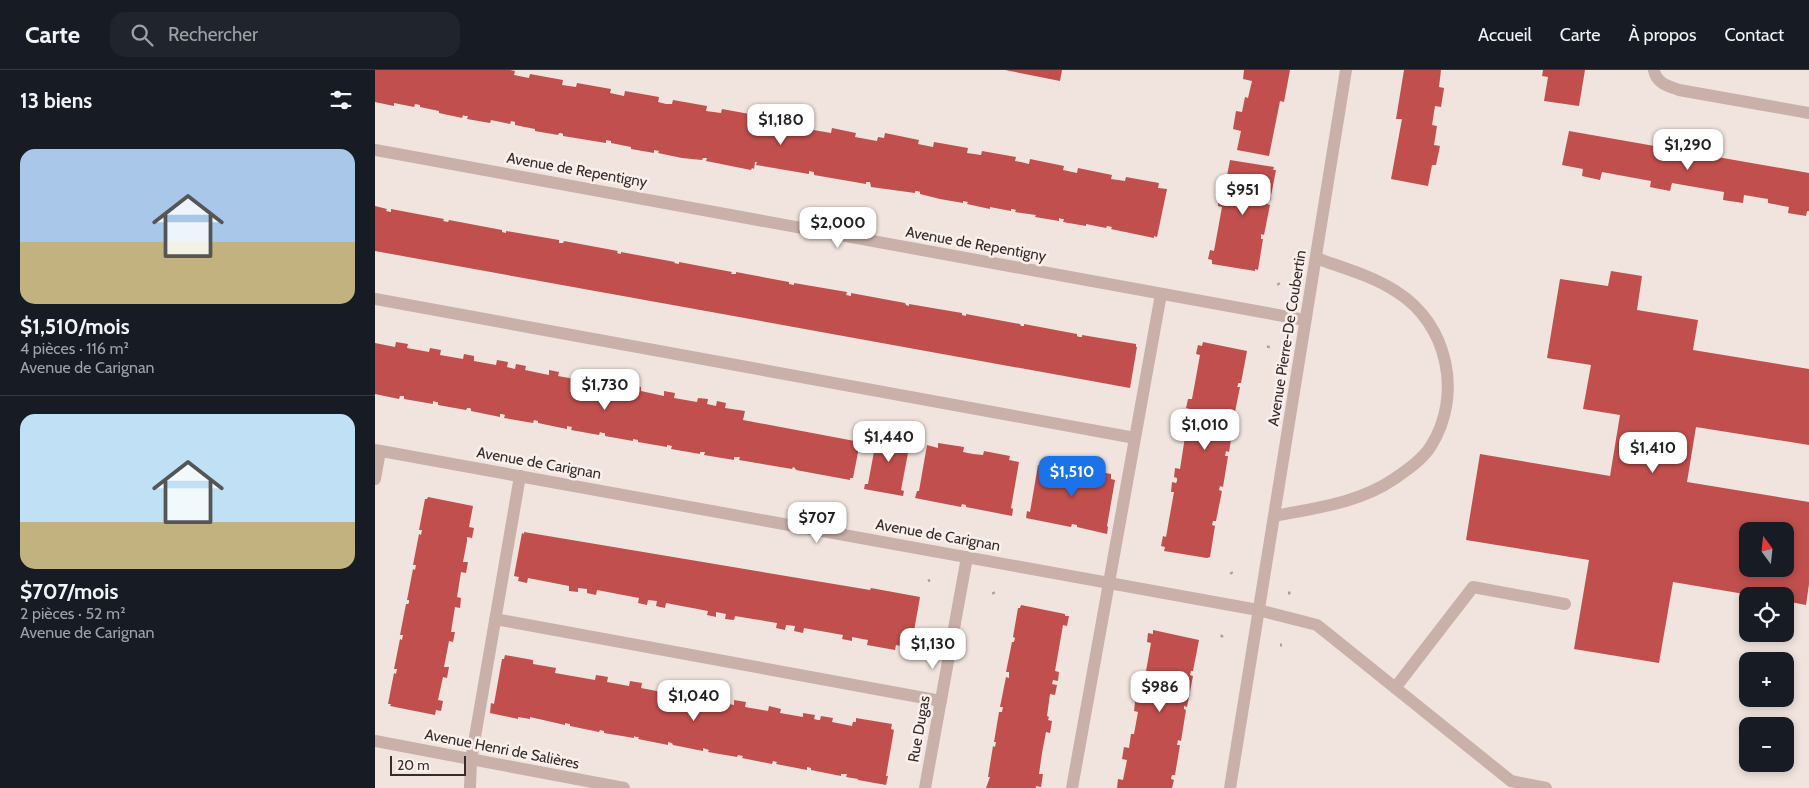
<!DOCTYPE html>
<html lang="fr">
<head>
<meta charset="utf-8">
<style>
	body { margin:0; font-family:Cabin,sans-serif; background:#20242c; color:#f1f3f6; height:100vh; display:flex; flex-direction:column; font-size:19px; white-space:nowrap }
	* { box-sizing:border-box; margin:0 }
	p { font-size:16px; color:#9ea1a6 }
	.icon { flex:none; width:28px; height:28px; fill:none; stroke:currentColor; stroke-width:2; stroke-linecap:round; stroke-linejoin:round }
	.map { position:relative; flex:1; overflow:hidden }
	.side { display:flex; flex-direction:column; background:#171b24; width:375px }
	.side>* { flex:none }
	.needle { width:32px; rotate:345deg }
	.buttons { position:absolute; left:1364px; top:452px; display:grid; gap:10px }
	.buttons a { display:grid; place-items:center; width:55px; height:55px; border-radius:10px; background:#171b24; box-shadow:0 2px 8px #0003; font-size:25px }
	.scale { position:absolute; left:15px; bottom:12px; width:76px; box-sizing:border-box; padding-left:5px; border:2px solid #372b2a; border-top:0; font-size:14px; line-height:18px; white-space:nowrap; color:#372b2a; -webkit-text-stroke:4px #f9efeb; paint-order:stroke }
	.price { position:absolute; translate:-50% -42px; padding:0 11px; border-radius:10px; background:#fff; color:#222; font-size:16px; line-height:32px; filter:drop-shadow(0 1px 2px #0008) }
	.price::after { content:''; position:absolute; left:50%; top:30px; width:15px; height:11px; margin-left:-8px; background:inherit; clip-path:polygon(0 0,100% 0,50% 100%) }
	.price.current { background:#1a73e8; color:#fff }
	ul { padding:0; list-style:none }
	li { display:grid; align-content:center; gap:10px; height:265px; padding:0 20px }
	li+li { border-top:1px solid #363941 }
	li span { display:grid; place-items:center; height:155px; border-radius:15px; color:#555 }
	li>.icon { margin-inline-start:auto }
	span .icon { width:90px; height:90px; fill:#fffc; stroke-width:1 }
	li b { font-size:21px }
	h2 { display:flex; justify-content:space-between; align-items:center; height:60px; padding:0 20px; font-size:21px }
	header { display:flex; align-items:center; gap:30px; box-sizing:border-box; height:70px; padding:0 25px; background:#171b24; border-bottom:1px solid #363941 }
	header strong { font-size:24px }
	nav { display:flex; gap:28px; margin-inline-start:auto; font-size:18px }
	.search { width:350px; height:45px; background:#20242c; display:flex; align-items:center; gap:12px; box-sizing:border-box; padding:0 18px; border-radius:15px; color:#9ea1a6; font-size:19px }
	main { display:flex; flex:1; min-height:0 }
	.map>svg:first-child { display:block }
</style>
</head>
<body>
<header>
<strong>Carte</strong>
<div class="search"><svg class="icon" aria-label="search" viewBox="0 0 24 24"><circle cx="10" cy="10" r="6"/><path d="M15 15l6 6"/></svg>Rechercher</div>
<nav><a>Accueil</a><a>Carte</a><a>À propos</a><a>Contact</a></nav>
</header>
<main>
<section class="side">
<h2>13 biens<svg class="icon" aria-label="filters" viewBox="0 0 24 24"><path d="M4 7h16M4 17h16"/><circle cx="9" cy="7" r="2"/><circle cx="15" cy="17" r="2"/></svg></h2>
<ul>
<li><span style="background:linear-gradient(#a9c7e8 60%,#c2b280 0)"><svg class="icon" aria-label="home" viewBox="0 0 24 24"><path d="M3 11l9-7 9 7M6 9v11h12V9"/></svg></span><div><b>$1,510/mois</b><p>4 pièces · 116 m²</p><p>Avenue de Carignan</p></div></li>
<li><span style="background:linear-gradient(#bfe0f5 70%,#c2b280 0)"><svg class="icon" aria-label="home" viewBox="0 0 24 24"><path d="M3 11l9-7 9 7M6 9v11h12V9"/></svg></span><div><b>$707/mois</b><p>2 pièces · 52 m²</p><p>Avenue de Carignan</p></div></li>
</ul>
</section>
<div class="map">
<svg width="1434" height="718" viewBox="0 0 1434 718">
	<rect width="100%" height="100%" fill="#f1e4de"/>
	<path fill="#c04f4d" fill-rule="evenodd" d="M 0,0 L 135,0 L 140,1 L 139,5 L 154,8 L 155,4 L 188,10 L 187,15 L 201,17 L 202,13 L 236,19 L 235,23 L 249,26 L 250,21 L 284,27 L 283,32 L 291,34 L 297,34 L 298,30 L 332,36 L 331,41 L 346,43 L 347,39 L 380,45 L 380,49 L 400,53 L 400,48 L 422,52 L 421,57 L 456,63 L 457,58 L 481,63 L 480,67 L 502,71 L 503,67 L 509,68 L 510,63 L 544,70 L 543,74 L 558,77 L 559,72 L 593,78 L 592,83 L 606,85 L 607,81 L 641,87 L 640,91 L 646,92 L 654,94 L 655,89 L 689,96 L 688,100 L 702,103 L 703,98 L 737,105 L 736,109 L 750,111 L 751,107 L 784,113 L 783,118 L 792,119 L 782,167 L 779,166 L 779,168 L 736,159 L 737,157 L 732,156 L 731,158 L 711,154 L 711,156 L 688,152 L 689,149 L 687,149 L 684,148 L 684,151 L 660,147 L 661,145 L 640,142 L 641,140 L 638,139 L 636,139 L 636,141 L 615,137 L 615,139 L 592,134 L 593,132 L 588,131 L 588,133 L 565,129 L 545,124 L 545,122 L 543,121 L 540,121 L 540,123 L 496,117 L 495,112 L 491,112 L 491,114 L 439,105 L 439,102 L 434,101 L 434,104 L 381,95 L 382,92 L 380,92 L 379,99 L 377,98 L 376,100 L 331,91 L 332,88 L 328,88 L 327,90 L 307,88 L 283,83 L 284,81 L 279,80 L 279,83 L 256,79 L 256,77 L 236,73 L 236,71 L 231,70 L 231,73 L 188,66 L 188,64 L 186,63 L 184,63 L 183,65 L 160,61 L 160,59 L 140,55 L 140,52 L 136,51 L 135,54 L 116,50 L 115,53 L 92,49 L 93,46 L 90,46 L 88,45 L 87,48 L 64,43 L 64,41 L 45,37 L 45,35 L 40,34 L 39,37 L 19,33 L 19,36 L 0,32 Z
		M 630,0 L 687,0 L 685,11 Z
		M 869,0 L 915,0 L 909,32 L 905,31 L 894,86 L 862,80 L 866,61 L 858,59 L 861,41 L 867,42 L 870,27 L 873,28 L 877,11 L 868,9 Z
		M 1029,0 L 1066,0 L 1064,17 L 1069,18 L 1066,37 L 1060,36 L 1057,55 L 1062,56 L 1059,75 L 1065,76 L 1061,95 L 1057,95 L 1053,116 L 1016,109 L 1027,49 L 1021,49 Z
		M 1168,0 L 1210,0 L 1204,36 L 1169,31 L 1173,7 L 1167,6 Z
		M 1194,61 L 1434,103 L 1434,141 L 1432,141 L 1431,146 L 1413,143 L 1414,137 L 1393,133 L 1393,129 L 1369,125 L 1368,133 L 1348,130 L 1349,122 L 1297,113 L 1295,121 L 1275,117 L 1276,111 L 1227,102 L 1225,110 L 1207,106 L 1208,99 L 1187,95 Z
		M 855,90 L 899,97 L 898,100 L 901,100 L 895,131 L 893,130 L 892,134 L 895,135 L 889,165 L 886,164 L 886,169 L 888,169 L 883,200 L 880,199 L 880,201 L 837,194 L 837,190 L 833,189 L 835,180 L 839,181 L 847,137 L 843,136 L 844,126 L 849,127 L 850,121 L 846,120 L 847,110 L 851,111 Z
		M 0,136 L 12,139 L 11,141 L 16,142 L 16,139 L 69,149 L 68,151 L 73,152 L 74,150 L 127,160 L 127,162 L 131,163 L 131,161 L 184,170 L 184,173 L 188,173 L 189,171 L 243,181 L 242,183 L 246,184 L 246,182 L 300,192 L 299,193 L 304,194 L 304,192 L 357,202 L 356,204 L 361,204 L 361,202 L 414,212 L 414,214 L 419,215 L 419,213 L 472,222 L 471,225 L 476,226 L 476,223 L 530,233 L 531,235 L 534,236 L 534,234 L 587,243 L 587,245 L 591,246 L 591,244 L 645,254 L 646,256 L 649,256 L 649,254 L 702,264 L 702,266 L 704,267 L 707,267 L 707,265 L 761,274 L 761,277 L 762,277 L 755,318 L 0,181 Z
		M 1236,201 L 1267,206 L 1262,240 L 1323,250 L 1318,280 L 1434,299 L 1434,375 L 1321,357 L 1312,412 L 1434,432 L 1434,514 L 1431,535 L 1410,531 L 1410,526 L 1381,526 L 1298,512 L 1284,593 L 1199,579 L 1214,490 L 1091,470 L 1105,384 L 1235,406 L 1245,345 L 1208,339 L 1216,295 L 1172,288 L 1185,209 L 1233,216 ZM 1372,461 L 1410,461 L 1410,499 L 1372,499 Z
		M 21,272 L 33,274 L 32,278 L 54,282 L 55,278 L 66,280 L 65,285 L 88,289 L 89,284 L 99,286 L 99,291 L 121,295 L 122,290 L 133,292 L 132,297 L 140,299 L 141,294 L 151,296 L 150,300 L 169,304 L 174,305 L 174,300 L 184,302 L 183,306 L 222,313 L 223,309 L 233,311 L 232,315 L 236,316 L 255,319 L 256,315 L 266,317 L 266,321 L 289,326 L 289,321 L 300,323 L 299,328 L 322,332 L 323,328 L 333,329 L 332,334 L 341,336 L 342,331 L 351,333 L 350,338 L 370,341 L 368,350 L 485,372 L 478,408 L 475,408 L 475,410 L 421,400 L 420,398 L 418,397 L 417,399 L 364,390 L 365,387 L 359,387 L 359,390 L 329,385 L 330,382 L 325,382 L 325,384 L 296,379 L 297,376 L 292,375 L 292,377 L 263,372 L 263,370 L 258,369 L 258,371 L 230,366 L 230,363 L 228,363 L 225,362 L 224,365 L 196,360 L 197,357 L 192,356 L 192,359 L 163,353 L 163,351 L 159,350 L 158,353 L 129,348 L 130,345 L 127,344 L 125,344 L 125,347 L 96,341 L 96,339 L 95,338 L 92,338 L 91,340 L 63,335 L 63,332 L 61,332 L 58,331 L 58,334 L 29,329 L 29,326 L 25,326 L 24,329 L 0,324 L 0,273 L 20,277 Z
		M 828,272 L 872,281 L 866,313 L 863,313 L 863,315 L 862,317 L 865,317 L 859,347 L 857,347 L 856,351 L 859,352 L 854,382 L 851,381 L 850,386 L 853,386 L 848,417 L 845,416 L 844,420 L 847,421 L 841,451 L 838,451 L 837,455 L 840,456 L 835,487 L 832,488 L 789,481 L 790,477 L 786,476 L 788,466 L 791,467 L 799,422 L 796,422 L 797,412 L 801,413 L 802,411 L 802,408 L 799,407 L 800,398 L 805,399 L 812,354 L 808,353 L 810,344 L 814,345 L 815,339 L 811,338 L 813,329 L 817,329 L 825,285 L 821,284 L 823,275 L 827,276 Z
		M 503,360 L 536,367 L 526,420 L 529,421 L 528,426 L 489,419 L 490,414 L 493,414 Z
		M 563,373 L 589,377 L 588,382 L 598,384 L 608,385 L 609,381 L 635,386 L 634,390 L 644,392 L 636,438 L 638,439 L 637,446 L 591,437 L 591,435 L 587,434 L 586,437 L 540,428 L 542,421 L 544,421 L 552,375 L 563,378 Z
		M 674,393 L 700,398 L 699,402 L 724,406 L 725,402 L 736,404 L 736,409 L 740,410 L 732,456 L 733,457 L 732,464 L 702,457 L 702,455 L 697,454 L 696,457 L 651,448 L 652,441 L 655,442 L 663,395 L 673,397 Z
		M 53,427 L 98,436 L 94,457 L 99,458 L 97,468 L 92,467 L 92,471 L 88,492 L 93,492 L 91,503 L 86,502 L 82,527 L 86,528 L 85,538 L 80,537 L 76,562 L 80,562 L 78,572 L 74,571 L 69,597 L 74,597 L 72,608 L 68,607 L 63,630 L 68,631 L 66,641 L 61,640 L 60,645 L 15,636 L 16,634 L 13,634 L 19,603 L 21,604 L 22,599 L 19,599 L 25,569 L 27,570 L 28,565 L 25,565 L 31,534 L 33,534 L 34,533 L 34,530 L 32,530 L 38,499 L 40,500 L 41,495 L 38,495 L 44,464 L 46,465 L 47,460 L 44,460 L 50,429 L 52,429 Z
		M 149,462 L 495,520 L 496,518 L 545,527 L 536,578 L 521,575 L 520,580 L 492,575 L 493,570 L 477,567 L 477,571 L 467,569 L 468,565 L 429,558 L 428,563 L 419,561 L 420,556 L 411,555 L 410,560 L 401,558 L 402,553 L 360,546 L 359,550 L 350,549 L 351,544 L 341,542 L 341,547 L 332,545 L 333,541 L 291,533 L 290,538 L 281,536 L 282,531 L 273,530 L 272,535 L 263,533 L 264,528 L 222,520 L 221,525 L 212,523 L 212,519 L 203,518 L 203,522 L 194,521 L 194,516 L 153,508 L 152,513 L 143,511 L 144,507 L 139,506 L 147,463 L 149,464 Z
		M 646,535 L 690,544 L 690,546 L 694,546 L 692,556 L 688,555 L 680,601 L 684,602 L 683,611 L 678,610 L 677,614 L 682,615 L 680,625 L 675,624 L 672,646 L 674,647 L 673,650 L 677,651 L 675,663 L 671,662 L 667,683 L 664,704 L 668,704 L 666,717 L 661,716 L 661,718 L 611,718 L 615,707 L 613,707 L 618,676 L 620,677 L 621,672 L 619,672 L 624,642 L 627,642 L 628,637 L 625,637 L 631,607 L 634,608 L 634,602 L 631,602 L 637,572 L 639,572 L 640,568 L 638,567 L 643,538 L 645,538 Z
		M 778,560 L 824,570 L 818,601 L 816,601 L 815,605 L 818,606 L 812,637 L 809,636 L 809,639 L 811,640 L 806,671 L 803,670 L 802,675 L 805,675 L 800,705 L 797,705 L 796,708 L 796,709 L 799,710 L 797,718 L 742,718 L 743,709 L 748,710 L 752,690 L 747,689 L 749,677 L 754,678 L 756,664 L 759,664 L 763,642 L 759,641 L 760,632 L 765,633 L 766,627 L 762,626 L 764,617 L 768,618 L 776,573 L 772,572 L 773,563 L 778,564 Z
		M 130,585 L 158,590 L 158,594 L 181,598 L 180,603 L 220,610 L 221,605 L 233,607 L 232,612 L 254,616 L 255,611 L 267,613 L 266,618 L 292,623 L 293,618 L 302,620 L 301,624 L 307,626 L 324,629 L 325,624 L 336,626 L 335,630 L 340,631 L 359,635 L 359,630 L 371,632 L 370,637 L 393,641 L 394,636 L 406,639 L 405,643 L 428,647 L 428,643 L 440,645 L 439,649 L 443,650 L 445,650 L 446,646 L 458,648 L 457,652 L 477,656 L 478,652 L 481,652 L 481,648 L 517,654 L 516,659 L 519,660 L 511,706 L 513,706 L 511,715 L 483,710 L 483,709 L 471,707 L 472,704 L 466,704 L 466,706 L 436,700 L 436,698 L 432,697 L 432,700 L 401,694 L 402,692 L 398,691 L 397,694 L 367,688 L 368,686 L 363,685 L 362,687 L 333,682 L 334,680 L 328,678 L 328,681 L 298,675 L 297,673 L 293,672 L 293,675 L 263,669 L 264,667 L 261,667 L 259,666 L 259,668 L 229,663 L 229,661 L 225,660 L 224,662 L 195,656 L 195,654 L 190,653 L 190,655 L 155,647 L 155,649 L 143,647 L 143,649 L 115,643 L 116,633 L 119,634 L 127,589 L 129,589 Z"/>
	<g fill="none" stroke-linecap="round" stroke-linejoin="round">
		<path stroke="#b59b95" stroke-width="3" stroke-dasharray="2.5 2.5" stroke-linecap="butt" d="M 903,213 L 904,215
			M 893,278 L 894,275
			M 856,502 L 857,504
			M 553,511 L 555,510
			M 618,522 L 619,524
			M 913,523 L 916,523
			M 846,567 L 848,565
			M 905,575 L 907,575"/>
		<path stroke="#c9b1aa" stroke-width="12" d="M 0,229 L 760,368
			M 900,446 C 940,438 984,433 1019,409 C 1032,400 1048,389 1056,376 C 1088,325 1073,254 1022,222 C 998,206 968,198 941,188
			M 883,540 L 942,555 L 1136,711 L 1171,718
			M 120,549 L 566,631
			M 1020,618 L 1098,517 L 1190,534
			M 95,718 L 96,690 L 145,406
			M 697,718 L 786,224"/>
		<path stroke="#c9b1aa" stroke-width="12" d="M 1279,0 C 1281,13 1293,16 1304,20 L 1434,43
			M 0,80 L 930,250
			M 0,380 L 883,540
			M 0,409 L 5,381
			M 0,671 L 249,718
			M 550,718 L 592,487"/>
		<path stroke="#c9b1aa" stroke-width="12" d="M 855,718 L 971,0"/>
	</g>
	<g text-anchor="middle" stroke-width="5" stroke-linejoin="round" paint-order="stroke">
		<g font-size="15" fill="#372b2a" stroke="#f9efeb">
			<text transform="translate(202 100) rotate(10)" y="5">Avenue de Repentigny</text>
			<text transform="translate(601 174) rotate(10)" y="5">Avenue de Repentigny</text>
			<text transform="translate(912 268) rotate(-81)" y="5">Avenue Pierre-De Coubertin</text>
			<text transform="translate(164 393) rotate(10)" y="5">Avenue de Carignan</text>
			<text transform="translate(563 465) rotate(10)" y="5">Avenue de Carignan</text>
			<text transform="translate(544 659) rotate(-80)" y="5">Rue Dugas</text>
			<text transform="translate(127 679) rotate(11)" y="5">Avenue Henri de Salières</text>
		</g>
	</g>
</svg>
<div class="buttons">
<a><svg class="needle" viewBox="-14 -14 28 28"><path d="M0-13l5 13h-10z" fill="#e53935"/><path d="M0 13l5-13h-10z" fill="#9ea1a6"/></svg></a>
<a><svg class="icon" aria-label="locate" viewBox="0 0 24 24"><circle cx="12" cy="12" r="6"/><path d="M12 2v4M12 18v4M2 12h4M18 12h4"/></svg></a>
<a>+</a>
<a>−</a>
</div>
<div class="scale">20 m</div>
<b class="price" style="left:406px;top:76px">$1,180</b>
<b class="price" style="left:1313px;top:101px">$1,290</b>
<b class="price" style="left:868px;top:146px">$951</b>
<b class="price" style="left:463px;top:179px">$2,000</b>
<b class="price" style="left:230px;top:341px">$1,730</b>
<b class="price" style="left:830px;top:381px">$1,010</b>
<b class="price" style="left:514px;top:393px">$1,440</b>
<b class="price" style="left:1278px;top:404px">$1,410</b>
<b class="price current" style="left:697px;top:428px">$1,510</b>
<b class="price" style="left:442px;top:474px">$707</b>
<b class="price" style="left:558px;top:600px">$1,130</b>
<b class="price" style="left:785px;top:643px">$986</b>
<b class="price" style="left:319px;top:652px">$1,040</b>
</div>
</main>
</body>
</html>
